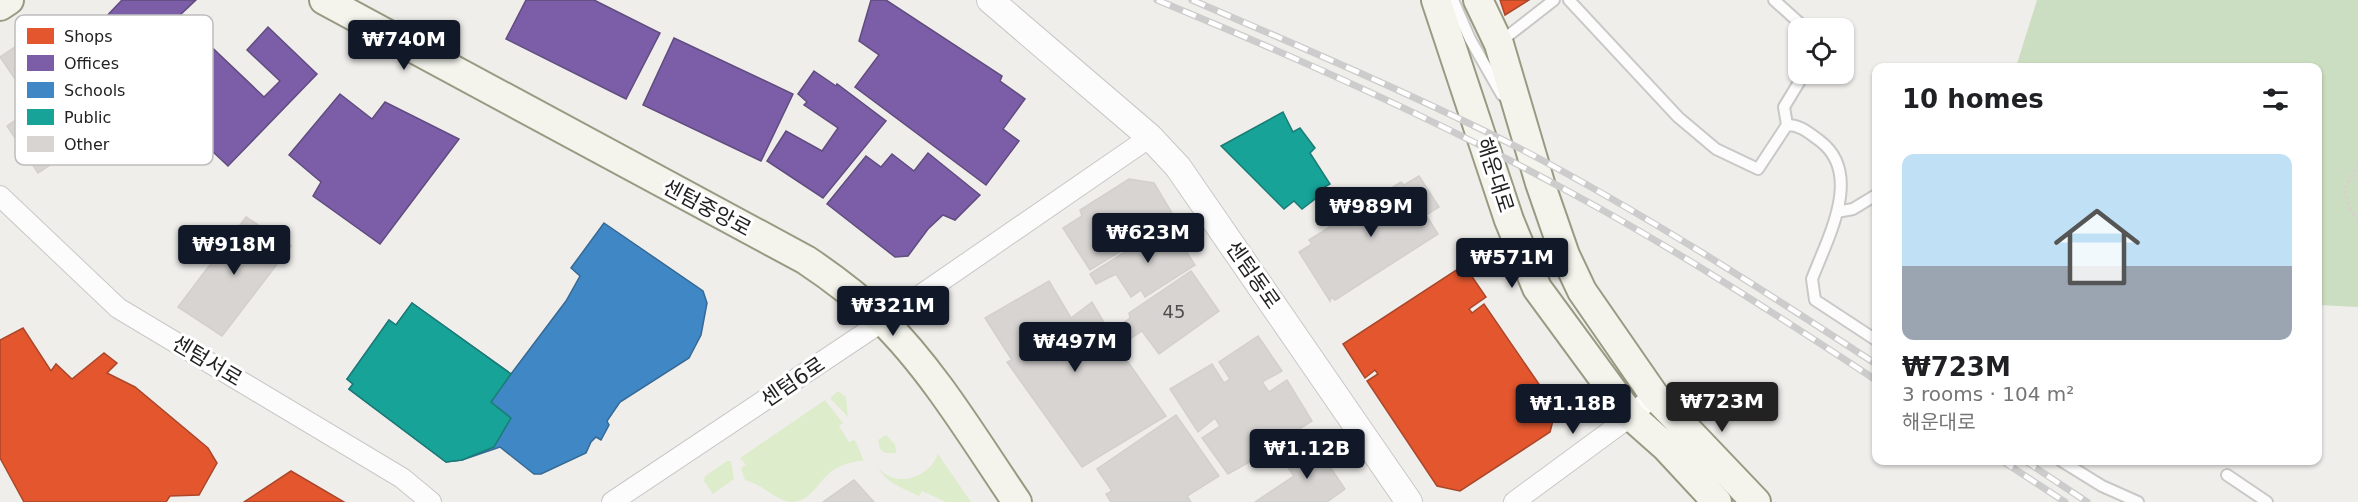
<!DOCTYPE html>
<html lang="en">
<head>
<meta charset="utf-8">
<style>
	body { margin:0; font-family:"DejaVu Sans","Noto Sans KR",sans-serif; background:#f6f6f6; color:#202124; height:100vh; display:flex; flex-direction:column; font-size:22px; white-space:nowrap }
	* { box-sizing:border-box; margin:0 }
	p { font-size:20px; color:#757577 }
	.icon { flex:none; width:33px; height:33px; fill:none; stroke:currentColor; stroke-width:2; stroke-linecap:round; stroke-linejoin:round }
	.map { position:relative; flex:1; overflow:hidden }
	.side { position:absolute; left:1872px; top:63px; width:450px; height:402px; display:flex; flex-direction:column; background:#fff; border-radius:12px; box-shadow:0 2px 4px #0004 }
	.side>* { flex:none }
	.controls { position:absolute; left:1788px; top:18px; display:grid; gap:12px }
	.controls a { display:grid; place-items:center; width:66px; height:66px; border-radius:12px; background:#fff; box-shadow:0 2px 4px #0004; font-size:30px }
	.price { position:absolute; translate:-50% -51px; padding:0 14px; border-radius:6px; background:#111827; color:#fff; font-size:20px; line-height:39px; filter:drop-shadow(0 2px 3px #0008) }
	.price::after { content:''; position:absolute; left:50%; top:36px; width:18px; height:14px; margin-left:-9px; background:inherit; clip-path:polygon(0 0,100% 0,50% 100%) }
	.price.current { background:#222; color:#fff }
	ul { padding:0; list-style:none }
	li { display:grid; align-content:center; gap:12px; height:318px; padding:0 30px }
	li+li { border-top:2px solid #e0e0e0 }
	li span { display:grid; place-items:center; height:186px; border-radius:12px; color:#555 }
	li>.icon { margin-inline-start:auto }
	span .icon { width:108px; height:108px; fill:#fffc; stroke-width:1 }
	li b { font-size:26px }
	h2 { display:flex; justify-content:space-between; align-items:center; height:72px; padding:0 30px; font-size:26px }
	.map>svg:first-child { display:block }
</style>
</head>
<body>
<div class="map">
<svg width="2358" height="502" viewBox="0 0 2358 502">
	<rect width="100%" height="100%" fill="#f0eeeb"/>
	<path fill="#ddeccb" d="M 838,391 L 846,397 L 848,417 L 830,398 Z
		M 825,400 L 843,423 L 839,426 L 849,442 L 854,440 L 856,442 L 864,461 C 858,460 856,462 850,463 C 817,470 818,502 791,502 C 774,500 764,485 745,480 L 741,468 L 746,465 L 740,458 Z
		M 886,435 L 895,444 L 896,453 L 885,453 L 880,449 L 878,440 Z
		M 938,454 L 971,502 L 946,502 L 922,491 L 919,496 C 904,489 885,482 877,466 C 894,490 929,478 938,454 Z
		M 727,461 L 731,461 L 734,479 L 713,494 L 704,481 L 705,476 Z"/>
	<path fill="#cbdec1" d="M 2037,0 L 2358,0 L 2358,307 L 2318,305 L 2318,68 L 2016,67 Z"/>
	<path fill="#e4572e" stroke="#aa472a" stroke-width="1.5" d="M 1500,0 L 1529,0 L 1505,15 Z
		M 1464,265 L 1486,297 L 1469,309 L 1472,313 L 1484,304 L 1556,409 L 1550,432 L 1460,491 L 1437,486 L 1367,381 L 1378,374 L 1375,370 L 1365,378 L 1343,344 Z
		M 23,328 L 51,371 L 56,364 L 72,379 L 104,353 L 117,363 L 107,373 L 135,387 L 208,448 L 217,463 L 199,495 L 170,496 L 166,502 L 24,502 L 0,458 L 0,340 Z
		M 291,471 L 344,502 L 244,502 Z"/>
	<path fill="#7b5ea7" stroke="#604c7f" stroke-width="1.5" d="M 122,0 L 196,0 L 179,16 L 264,97 L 280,81 L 247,50 L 268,27 L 317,74 L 228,166 L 160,102 L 205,55 L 170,21 L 137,55 L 102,21 Z
		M 526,0 L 594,0 L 660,33 L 626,99 L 506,39 Z
		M 871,0 L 886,0 L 1002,76 L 1000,81 L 1025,99 L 1003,129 L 1019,141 L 986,185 L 855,87 L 879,55 L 859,41 Z
		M 674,38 L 793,94 L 761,161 L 643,105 Z
		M 814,71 L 836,86 L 837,84 L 886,121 L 823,198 L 767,161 L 786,131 L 822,151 L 838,128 L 804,105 L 807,102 L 798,94 Z
		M 340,94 L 372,119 L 385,102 L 459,139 L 380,244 L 313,196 L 321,182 L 289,155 Z
		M 928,153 L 980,195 L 955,220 L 943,215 L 928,229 L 908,256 L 895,257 L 827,204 L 866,156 L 881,167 L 892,154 L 914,171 Z"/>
	<path fill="#3f88c5" stroke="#366994" stroke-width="1.5" d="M 604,223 L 703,291 L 707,303 L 701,335 L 689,358 L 620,402 L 607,421 L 609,425 L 601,440 L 596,437 L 591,442 L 586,453 L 541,474 L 534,474 L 500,447 L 462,460 L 446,462 L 349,389 L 353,384 L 347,379 L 389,320 L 396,325 L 412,303 L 511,374 L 566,301 L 580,276 L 571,268 Z"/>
	<path fill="#17a398" stroke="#1a7c75" stroke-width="1.5" d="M 1283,112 L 1293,132 L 1300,128 L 1315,148 L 1310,153 L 1330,184 L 1318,191 L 1319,196 L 1302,209 L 1294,201 L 1284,209 L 1221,146 Z
		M 412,303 L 511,374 L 491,402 L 511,418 L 494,447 L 462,460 L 446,462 L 349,389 L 353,384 L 347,379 L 389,320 L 396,325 Z"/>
	<path fill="#d7d4d2" stroke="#d3d0cc" stroke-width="1.5" d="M 54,21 L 120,119 L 38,173 L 7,126 L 34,107 L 0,57 Z
		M 1419,176 L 1439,207 L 1426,215 L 1438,234 L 1335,300 L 1331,297 L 1330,301 L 1299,252 L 1312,244 L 1309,240 L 1401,182 L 1404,185 Z
		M 1129,179 L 1154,183 L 1175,218 L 1090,270 L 1063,228 L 1082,216 L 1080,210 Z
		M 246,217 L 291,246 L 222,336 L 178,307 Z
		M 1169,224 L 1195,265 L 1145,297 L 1141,290 L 1131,297 L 1116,274 L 1096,284 L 1090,274 Z
		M 1191,271 L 1219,311 L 1159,354 L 1142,331 L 1130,339 L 1120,325 L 1130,318 L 1129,313 Z
		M 1049,281 L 1071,318 L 1092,302 L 1123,355 L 1166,416 L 1082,467 L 1007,362 L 1012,360 L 985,318 Z
		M 1258,336 L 1282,371 L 1262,382 L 1269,392 L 1287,380 L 1312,421 L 1271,447 L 1261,429 L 1256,431 L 1269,451 L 1228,474 L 1202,438 L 1220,426 L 1215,418 L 1198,432 L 1170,389 L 1212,364 L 1224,383 L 1230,379 L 1219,362 Z
		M 1176,415 L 1219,476 L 1187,496 L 1191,502 L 1111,502 L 1106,494 L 1112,491 L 1097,469 Z
		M 1314,443 L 1345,489 L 1327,502 L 1255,502 L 1294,476 L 1284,462 Z
		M 854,480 L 874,502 L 823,502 Z"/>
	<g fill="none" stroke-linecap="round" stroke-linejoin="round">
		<g stroke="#c9c8c7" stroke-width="14">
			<path id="service" d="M 1453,0 L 1470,39 L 1502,95
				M 1569,0 L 1678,117 L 1716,149 L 1758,169 L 1787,125 C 1801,125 1809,133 1820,141 C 1864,174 1827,239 1812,279 L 1815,300 L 1876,340
				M 1774,0 L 1805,28
				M 1500,42 L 1554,0
				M 1787,125 L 1784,107 L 1804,74
				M 1837,212 L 1853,209 L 1876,195
				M 2060,460 L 2102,486 L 2138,502
				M 2227,475 L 2267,502"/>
		</g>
		<g stroke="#c9c8c7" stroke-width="22">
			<path id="minor" d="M 0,196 L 118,308 L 402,478 L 431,502
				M 612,502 L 883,321 L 1150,137
				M 1514,502 L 1631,416 L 1654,395"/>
		</g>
		<g stroke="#c9c8c7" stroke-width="28">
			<path id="tertiary" d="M 990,0 L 1150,137 L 1178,167 L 1409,502"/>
		</g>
		<g stroke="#999a82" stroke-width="32">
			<path id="secondary" d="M 324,0 L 806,260 C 833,278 859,298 882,320 C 934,371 976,442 1017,502
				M 1436,0 L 1509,220 L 1537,288 L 1631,416 L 1666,447 L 1717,502
				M 1478,0 L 1499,44 L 1540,183 L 1565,255 L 1582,291 L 1654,395 L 1756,502
				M 0,6 L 9,0"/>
		</g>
		<path stroke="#dccecd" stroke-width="3" stroke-dasharray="3 3" stroke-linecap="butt" d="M 2358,164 L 2344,190 L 2351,211 L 2358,220"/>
		<use href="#service" stroke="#fdfcfc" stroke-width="10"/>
		<use href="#minor" stroke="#fdfcfc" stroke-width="20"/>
		<use href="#tertiary" stroke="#fdfcfc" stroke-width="26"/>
		<use href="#secondary" stroke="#f4f4ed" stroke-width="28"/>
		<g stroke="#ccc" stroke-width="7">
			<path id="rail" d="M 1157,0 C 1300,59 1440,121 1575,195 C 1679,251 1778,316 1876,380
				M 1192,0 C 1301,47 1412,94 1519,148 C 1642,212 1760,288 1876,364
				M 2001,460 L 2065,502
				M 2024,460 L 2087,502"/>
		</g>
		<use href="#rail" stroke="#fff" stroke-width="4.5" stroke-dasharray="14" stroke-linecap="butt"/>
	</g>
	<g text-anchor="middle" stroke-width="6" stroke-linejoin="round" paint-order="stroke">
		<g font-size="18" fill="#4f4e4e">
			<text x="1174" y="318">45</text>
		</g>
		<g font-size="21" fill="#222" stroke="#fff">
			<text transform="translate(1495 175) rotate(72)" y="7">해운대로</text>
			<text transform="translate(707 208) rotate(28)" y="7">센텀중앙로</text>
			<text transform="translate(1253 275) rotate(55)" y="7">센텀동로</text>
			<text transform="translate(207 361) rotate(31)" y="7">센텀서로</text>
			<text transform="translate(793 382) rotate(-34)" y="7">센텀6로</text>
		</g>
	</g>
	<rect x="15" y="15" width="198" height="150" rx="9" fill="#fff" stroke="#bdbdbd" stroke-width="1.5"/>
	<rect x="27" y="28" width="27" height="16" fill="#e4572e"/>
	<rect x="27" y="55" width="27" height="16" fill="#7b5ea7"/>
	<rect x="27" y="82" width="27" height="16" fill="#3f88c5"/>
	<rect x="27" y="109" width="27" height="16" fill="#17a398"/>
	<rect x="27" y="136" width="27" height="16" fill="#d7d4d2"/>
	<g font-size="16" fill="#222">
		<text x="64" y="42">Shops</text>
		<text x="64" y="69">Offices</text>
		<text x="64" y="96">Schools</text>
		<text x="64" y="123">Public</text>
		<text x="64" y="150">Other</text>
	</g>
</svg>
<div class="controls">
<a><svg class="icon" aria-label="locate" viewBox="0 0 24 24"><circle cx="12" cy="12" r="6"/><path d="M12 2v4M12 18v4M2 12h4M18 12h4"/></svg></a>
</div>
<b class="price" style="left:404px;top:71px">₩740M</b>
<b class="price" style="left:1371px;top:238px">₩989M</b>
<b class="price" style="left:1148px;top:264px">₩623M</b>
<b class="price" style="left:234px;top:276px">₩918M</b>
<b class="price" style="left:1512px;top:289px">₩571M</b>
<b class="price" style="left:893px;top:337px">₩321M</b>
<b class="price" style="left:1075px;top:373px">₩497M</b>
<b class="price current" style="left:1722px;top:433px">₩723M</b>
<b class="price" style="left:1573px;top:435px">₩1.18B</b>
<b class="price" style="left:1307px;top:480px">₩1.12B</b>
<section class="side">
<h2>10 homes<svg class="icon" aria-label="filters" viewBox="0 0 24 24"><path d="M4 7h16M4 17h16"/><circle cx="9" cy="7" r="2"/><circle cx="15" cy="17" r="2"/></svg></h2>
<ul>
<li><span style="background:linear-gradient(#bfe0f5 60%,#9aa5b1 0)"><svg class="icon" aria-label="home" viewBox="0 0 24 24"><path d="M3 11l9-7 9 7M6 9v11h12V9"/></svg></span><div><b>₩723M</b><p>3 rooms · 104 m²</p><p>해운대로</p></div></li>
</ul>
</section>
</div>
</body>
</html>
